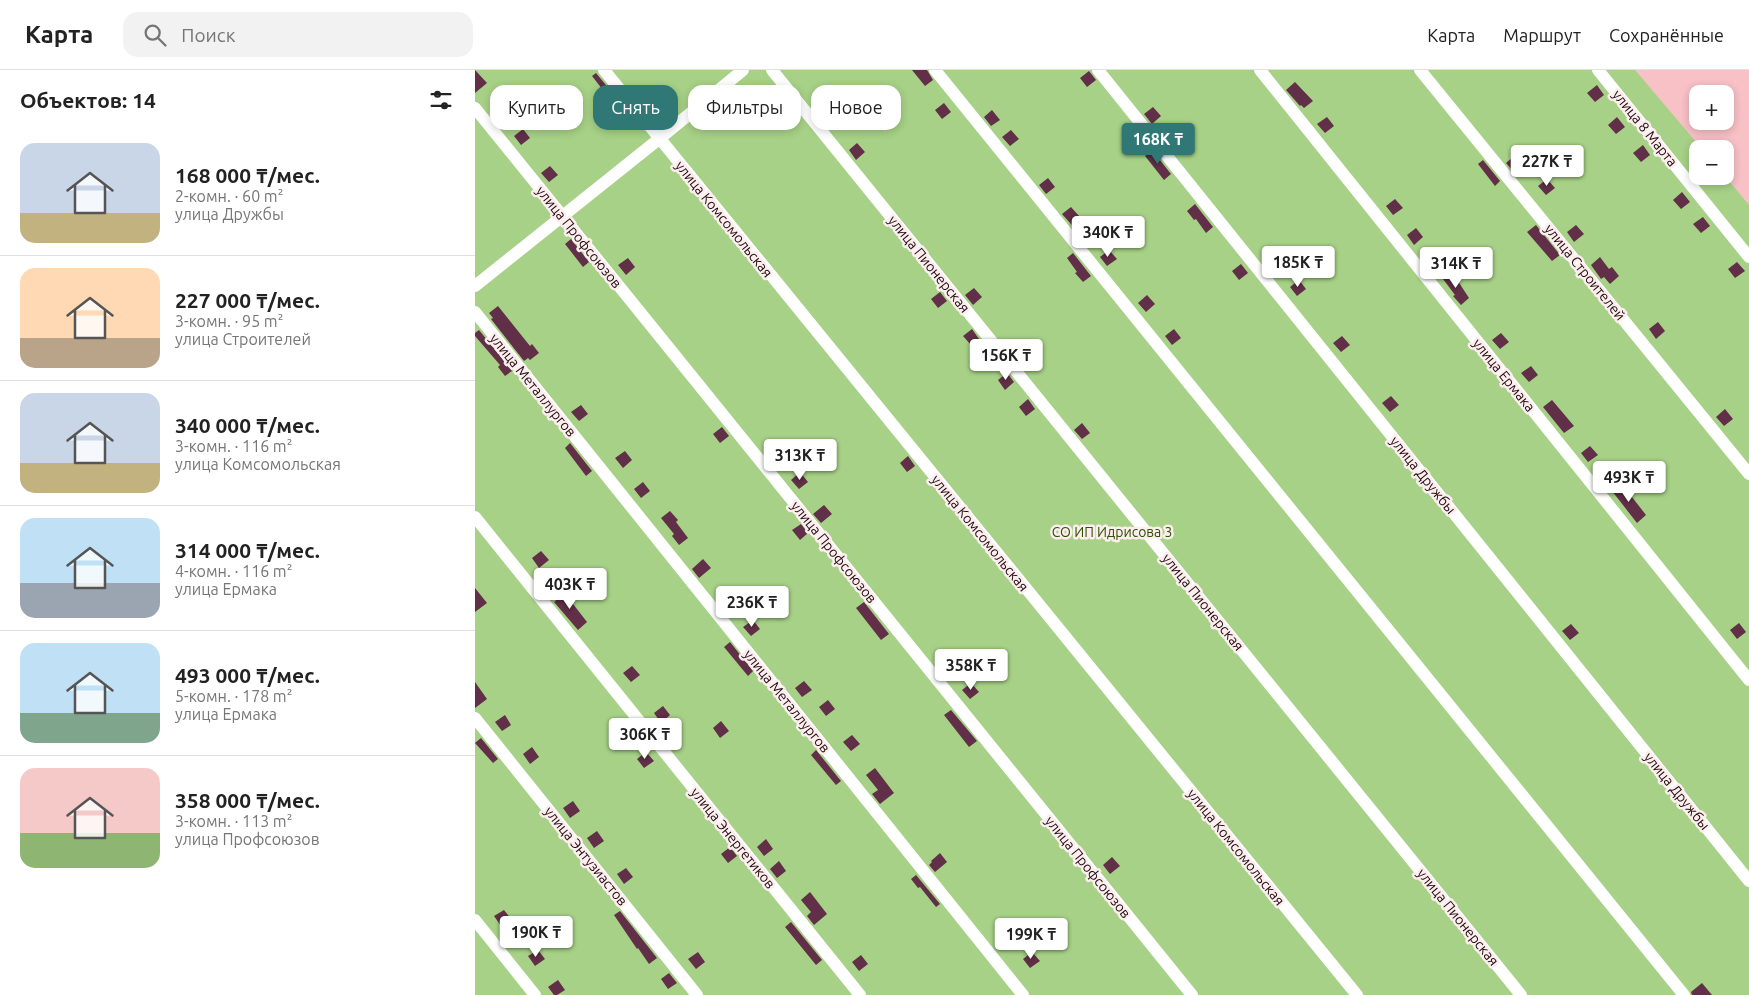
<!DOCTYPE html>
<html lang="ru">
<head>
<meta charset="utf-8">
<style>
	body { margin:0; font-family:Ubuntu,sans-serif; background:#f2f2f2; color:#222; height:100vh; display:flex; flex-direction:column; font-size:19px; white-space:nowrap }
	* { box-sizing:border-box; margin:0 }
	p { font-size:16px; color:#767676 }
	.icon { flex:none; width:28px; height:28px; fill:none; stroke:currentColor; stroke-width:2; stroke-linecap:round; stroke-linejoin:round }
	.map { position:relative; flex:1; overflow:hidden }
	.panel { display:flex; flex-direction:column; background:#fff; width:475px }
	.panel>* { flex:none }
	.hud { position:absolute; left:15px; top:15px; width:475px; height:45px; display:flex; gap:10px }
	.buttons { position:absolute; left:1214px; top:15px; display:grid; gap:10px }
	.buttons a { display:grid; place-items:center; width:45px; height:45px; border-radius:10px; background:#fff; box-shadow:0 2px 8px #0003; font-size:25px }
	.price { position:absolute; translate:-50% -42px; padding:0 11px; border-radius:5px; background:#fff; color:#222; font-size:16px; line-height:32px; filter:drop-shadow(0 1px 2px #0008) }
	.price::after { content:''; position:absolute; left:50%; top:30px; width:15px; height:11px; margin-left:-8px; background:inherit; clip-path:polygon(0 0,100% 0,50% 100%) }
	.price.active { background:#2f7876; color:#fff }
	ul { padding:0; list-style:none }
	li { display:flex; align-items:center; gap:15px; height:125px; padding:0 20px }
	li+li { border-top:1px solid #e0e0e0 }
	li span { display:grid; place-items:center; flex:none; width:140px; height:100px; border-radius:15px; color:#555 }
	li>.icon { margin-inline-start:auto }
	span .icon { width:60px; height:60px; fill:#fffc; stroke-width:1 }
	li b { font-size:21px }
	h2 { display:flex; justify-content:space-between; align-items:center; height:60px; padding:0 20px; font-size:21px }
	.tag { padding:0 18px; border-radius:15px; background:#fff; box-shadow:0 2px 8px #0003; font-size:18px; line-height:45px }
	.tag.active { background:#2f7876; color:#fff }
	header { display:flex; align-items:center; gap:30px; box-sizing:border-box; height:70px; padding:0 25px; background:#fff; border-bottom:1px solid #e0e0e0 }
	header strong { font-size:24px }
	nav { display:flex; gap:28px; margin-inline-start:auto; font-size:18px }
	.search { width:350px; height:45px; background:#f2f2f2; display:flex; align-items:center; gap:12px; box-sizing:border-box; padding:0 18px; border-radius:15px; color:#767676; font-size:19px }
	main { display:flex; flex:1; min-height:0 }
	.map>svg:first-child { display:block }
</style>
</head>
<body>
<header>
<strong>Карта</strong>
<div class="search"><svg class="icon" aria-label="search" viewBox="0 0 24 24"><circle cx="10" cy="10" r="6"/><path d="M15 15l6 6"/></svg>Поиск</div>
<nav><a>Карта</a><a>Маршрут</a><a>Сохранённые</a></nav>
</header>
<main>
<section class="panel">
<h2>Объектов: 14<svg class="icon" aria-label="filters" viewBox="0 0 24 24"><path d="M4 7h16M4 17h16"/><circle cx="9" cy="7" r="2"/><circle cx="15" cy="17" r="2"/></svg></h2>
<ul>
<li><span style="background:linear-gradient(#c9d6e8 70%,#c2b280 0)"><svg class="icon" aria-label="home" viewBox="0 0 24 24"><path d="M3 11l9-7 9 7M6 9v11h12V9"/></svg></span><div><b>168 000 ₸/мес.</b><p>2-комн. · 60 m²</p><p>улица Дружбы</p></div></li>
<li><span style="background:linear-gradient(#ffd9b3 70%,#b9a48a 0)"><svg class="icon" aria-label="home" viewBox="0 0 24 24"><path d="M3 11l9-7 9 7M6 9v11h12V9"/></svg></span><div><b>227 000 ₸/мес.</b><p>3-комн. · 95 m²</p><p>улица Строителей</p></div></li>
<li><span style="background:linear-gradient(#c9d6e8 70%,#c2b280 0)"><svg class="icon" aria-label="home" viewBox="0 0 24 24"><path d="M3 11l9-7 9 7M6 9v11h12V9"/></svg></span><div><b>340 000 ₸/мес.</b><p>3-комн. · 116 m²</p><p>улица Комсомольская</p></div></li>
<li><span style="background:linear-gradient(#bfe0f5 65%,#9aa5b1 0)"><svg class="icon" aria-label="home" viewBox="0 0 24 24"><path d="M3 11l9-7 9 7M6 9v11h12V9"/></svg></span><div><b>314 000 ₸/мес.</b><p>4-комн. · 116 m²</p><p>улица Ермака</p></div></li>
<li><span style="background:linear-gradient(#bfe0f5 70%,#7fa58c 0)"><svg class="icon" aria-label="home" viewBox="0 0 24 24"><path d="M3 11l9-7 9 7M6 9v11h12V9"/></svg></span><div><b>493 000 ₸/мес.</b><p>5-комн. · 178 m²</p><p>улица Ермака</p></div></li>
<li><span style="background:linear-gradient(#f6c9c9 65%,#8fb573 0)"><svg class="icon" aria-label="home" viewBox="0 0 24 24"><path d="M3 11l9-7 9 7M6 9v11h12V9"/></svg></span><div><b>358 000 ₸/мес.</b><p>3-комн. · 113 m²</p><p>улица Профсоюзов</p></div></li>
</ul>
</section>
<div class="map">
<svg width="1274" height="925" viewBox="0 0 1274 925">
	<rect width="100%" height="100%" fill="#f7c1c6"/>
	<path fill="#a7d186" d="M 0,0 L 1160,0 L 1227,79 L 1222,79 L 1222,106 L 1250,106 L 1274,135 L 1274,925 L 0,925 Z"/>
	<path fill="#612f47" d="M 0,0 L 12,13 L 0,23 Z
		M 437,0 L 452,0 L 458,10 L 450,16 Z
		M 614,1 L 621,10 L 612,17 L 605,8 Z
		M 121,3 L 154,43 L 149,47 L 117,6 Z
		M 820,12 L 838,31 L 829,38 L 826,35 L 825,36 L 811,20 Z
		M 1122,15 L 1129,25 L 1120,32 L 1112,23 Z
		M 179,18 L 187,28 L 178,35 L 170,26 Z
		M 346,28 L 353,38 L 344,45 L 337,36 Z
		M 469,33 L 476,42 L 467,49 L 460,40 Z
		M 678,37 L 686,46 L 677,54 L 669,44 Z
		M 517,40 L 525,50 L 516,56 L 509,47 Z
		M 852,47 L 859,56 L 850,63 L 842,54 Z
		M 1142,47 L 1150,57 L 1141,64 L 1133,55 Z
		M 48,59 L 55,68 L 46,75 L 39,66 Z
		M 703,59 L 710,68 L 701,76 L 694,66 Z
		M 536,60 L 544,69 L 535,76 L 527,67 Z
		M 382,73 L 390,82 L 381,90 L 374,80 Z
		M 1168,75 L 1175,85 L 1166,92 L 1158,83 Z
		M 677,80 L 696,104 L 689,110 L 670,86 Z
		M 1044,82 L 1052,91 L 1038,101 L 1031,93 Z
		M 1008,90 L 1025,111 L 1020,116 L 1003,94 Z
		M 75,96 L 83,105 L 74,112 L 66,103 Z
		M 573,108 L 580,117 L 571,124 L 564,115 Z
		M 1072,109 L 1080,118 L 1071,125 L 1063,116 Z
		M 1207,122 L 1215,132 L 1206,139 L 1198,130 Z
		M 920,129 L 928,138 L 918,145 L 911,136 Z
		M 720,134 L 738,157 L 731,163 L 721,149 L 719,150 L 712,141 Z
		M 596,137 L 621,165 L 612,172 L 587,144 Z
		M 1228,147 L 1235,156 L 1226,163 L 1218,154 Z
		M 1061,155 L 1085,185 L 1077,191 L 1052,162 Z
		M 1101,155 L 1109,164 L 1099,172 L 1092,162 Z
		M 941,158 L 948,167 L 939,175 L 932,165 Z
		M 96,169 L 114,192 L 108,197 L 90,174 Z
		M 634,180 L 642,189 L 632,196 L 625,187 Z
		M 598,183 L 616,206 L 608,212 L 600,203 L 602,202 L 592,188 Z
		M 805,184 L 813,194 L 804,201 L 796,192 Z
		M 1125,187 L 1134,199 L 1137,197 L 1144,206 L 1135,214 L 1129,207 L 1126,209 L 1116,195 Z
		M 153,188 L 160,197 L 151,205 L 143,195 Z
		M 1262,192 L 1270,201 L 1260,208 L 1253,199 Z
		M 766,194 L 773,203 L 764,210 L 757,201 Z
		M 977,202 L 994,228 L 986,235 L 978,226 L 980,225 L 968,209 Z
		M 824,210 L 831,219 L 822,226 L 815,217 Z
		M 499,218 L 507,227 L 498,235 L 490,225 Z
		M 465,222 L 472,231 L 463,238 L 456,229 Z
		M 672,225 L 680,234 L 671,242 L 663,233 Z
		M 23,236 L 55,276 L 57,274 L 64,283 L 55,290 L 53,288 L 49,291 L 16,249 L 18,248 L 14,243 Z
		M 1183,252 L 1190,261 L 1181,269 L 1174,259 Z
		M 497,259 L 504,269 L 496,275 L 488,266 Z
		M 699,259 L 706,268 L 697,275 L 690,266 Z
		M 4,260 L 37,301 L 30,306 L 23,297 L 25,295 L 0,266 L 0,263 Z
		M 1026,263 L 1034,272 L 1025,279 L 1017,270 Z
		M 867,266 L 875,275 L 866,282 L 858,273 Z
		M 1056,296 L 1063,305 L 1054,312 L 1046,303 Z
		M 532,303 L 539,312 L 530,320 L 523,310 Z
		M 916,326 L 924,335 L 915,342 L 907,333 Z
		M 553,329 L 560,339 L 551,346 L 544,337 Z
		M 1077,330 L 1099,356 L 1089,363 L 1068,337 Z
		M 106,335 L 113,344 L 104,351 L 96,342 Z
		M 1250,339 L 1258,349 L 1249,356 L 1241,347 Z
		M 607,353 L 615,363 L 607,369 L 599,360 Z
		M 247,357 L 254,366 L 245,373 L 238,364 Z
		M 95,373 L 117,401 L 111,406 L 90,378 Z
		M 299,376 L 306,385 L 297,393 L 290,383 Z
		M 1115,376 L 1123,385 L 1113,392 L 1106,383 Z
		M 150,381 L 157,390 L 148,398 L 140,388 Z
		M 433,386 L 440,396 L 432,402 L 425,393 Z
		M 325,402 L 333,412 L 324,419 L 316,410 Z
		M 168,412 L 175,421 L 166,428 L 159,419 Z
		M 1146,413 L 1171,445 L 1162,453 L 1137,421 Z
		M 349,435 L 357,444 L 346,453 L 338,444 Z
		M 195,441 L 203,450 L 201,452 L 213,468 L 204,475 L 197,466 L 199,464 L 186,448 Z
		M 326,454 L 333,463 L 325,470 L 317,460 Z
		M 66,481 L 74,490 L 64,498 L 57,488 Z
		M 228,489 L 236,498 L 224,508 L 217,499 Z
		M 0,518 L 12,533 L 0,542 Z
		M 88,521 L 112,552 L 103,560 L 79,532 L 81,531 L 79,528 Z
		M 256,523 L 263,532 L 254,539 L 247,530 Z
		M 389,532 L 414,564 L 406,570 L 381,538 Z
		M 278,550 L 285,559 L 276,566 L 268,557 Z
		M 1264,553 L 1271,562 L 1262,569 L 1255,560 Z
		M 1096,554 L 1104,563 L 1095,570 L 1087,561 Z
		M 255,572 L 278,601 L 273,606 L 249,577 Z
		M 157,596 L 165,605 L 156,612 L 148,603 Z
		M 329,611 L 337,620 L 327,627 L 320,618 Z
		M 0,612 L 12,629 L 0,638 Z
		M 496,613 L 504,622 L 495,629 L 487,620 Z
		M 353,630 L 360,639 L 351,646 L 344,637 Z
		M 188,636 L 195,645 L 186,653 L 179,643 Z
		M 476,640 L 502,671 L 494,677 L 469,645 Z
		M 30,645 L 36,655 L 27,661 L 20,652 Z
		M 246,651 L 254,661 L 245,668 L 238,658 Z
		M 377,665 L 385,674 L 376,681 L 368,672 Z
		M 6,668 L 23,689 L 18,693 L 0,673 Z
		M 57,677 L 64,687 L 55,694 L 48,684 Z
		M 341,680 L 366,711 L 361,715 L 336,685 Z
		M 171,682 L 179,691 L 169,698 L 162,689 Z
		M 400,698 L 419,723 L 405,734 L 397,724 L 403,720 L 391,705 Z
		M 98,731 L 105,741 L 95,748 L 88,738 Z
		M 122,761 L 129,771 L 119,778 L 112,768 Z
		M 291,769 L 298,779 L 289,786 L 282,777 Z
		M 255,777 L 262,786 L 253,793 L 246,784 Z
		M 465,783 L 472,792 L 460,802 L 454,795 L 457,792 L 456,791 Z
		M 637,787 L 645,796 L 635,804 L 628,795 Z
		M 304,791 L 311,801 L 302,808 L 295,799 Z
		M 151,798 L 158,807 L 149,814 L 142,804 Z
		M 441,805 L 465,834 L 461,837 L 445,817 L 443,818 L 436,809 Z
		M 335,822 L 352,844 L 339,855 L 332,846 L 336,842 L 326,830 Z
		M 29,840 L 36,849 L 26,856 L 19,846 Z
		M 145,841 L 182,888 L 174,894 L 163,878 L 162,879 L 139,845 Z
		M 316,852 L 347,890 L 341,895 L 310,857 Z
		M 63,880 L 70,889 L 60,896 L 53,886 Z
		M 223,882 L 230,892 L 221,899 L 213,889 Z
		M 557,882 L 565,891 L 555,898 L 548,889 Z
		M 386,885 L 393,894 L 384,901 L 377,892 Z
		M 194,903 L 202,913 L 193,919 L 186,909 Z
		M 83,910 L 90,920 L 82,925 L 79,925 L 73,917 Z
		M 1227,913 L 1237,925 L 1217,925 L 1216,922 Z"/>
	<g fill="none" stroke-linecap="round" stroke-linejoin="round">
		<path stroke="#fff" stroke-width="12" d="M 129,0 L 882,925
			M 297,0 L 1046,925
			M 460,0 L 1209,925
			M 623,0 L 1274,811
			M 785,0 L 1274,610
			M 945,0 L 1274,404
			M 1123,0 L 1274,187
			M 0,38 L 717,925
			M 0,216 L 184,69 L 268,0
			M 0,242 L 548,925
			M 0,447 L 385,925
			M 0,648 L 222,925
			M 0,850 L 60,925"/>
	</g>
	<g text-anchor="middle" stroke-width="5" stroke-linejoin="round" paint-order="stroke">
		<g font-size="14" fill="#200a0d" stroke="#fceeef">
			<text transform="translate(1170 58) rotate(51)" y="5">улица 8 Марта</text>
			<text transform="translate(249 149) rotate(51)" y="5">улица Комсомольская</text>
			<text transform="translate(104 167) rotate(51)" y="5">улица Профсоюзов</text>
			<text transform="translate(454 194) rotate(51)" y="5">улица Пионерская</text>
			<text transform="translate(1110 202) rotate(51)" y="5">улица Строителей</text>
			<text transform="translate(1029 305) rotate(51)" y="5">улица Ермака</text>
			<text transform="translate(58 315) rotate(51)" y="5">улица Металлургов</text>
			<text transform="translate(948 405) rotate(51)" y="5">улица Дружбы</text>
			<text transform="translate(505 463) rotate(51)" y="5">улица Комсомольская</text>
			<text transform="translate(359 482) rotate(51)" y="5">улица Профсоюзов</text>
			<text transform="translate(728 532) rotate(51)" y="5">улица Пионерская</text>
			<text transform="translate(312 631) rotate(51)" y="5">улица Металлургов</text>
			<text transform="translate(1202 721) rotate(51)" y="5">улица Дружбы</text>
			<text transform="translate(258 768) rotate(51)" y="5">улица Энергетиков</text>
			<text transform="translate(761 777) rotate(51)" y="5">улица Комсомольская</text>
			<text transform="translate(111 786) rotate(51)" y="5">улица Энтузиастов</text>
			<text transform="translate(613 797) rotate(51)" y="5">улица Профсоюзов</text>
			<text transform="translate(983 847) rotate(51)" y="5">улица Пионерская</text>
		</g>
		<g font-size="14" fill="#2e5100" stroke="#fceeef">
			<text x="637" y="467">СО ИП Идрисова 3</text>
		</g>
	</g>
</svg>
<div class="buttons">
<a>+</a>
<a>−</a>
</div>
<b class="price active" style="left:683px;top:95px">168K ₸</b>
<b class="price" style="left:1072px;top:117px">227K ₸</b>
<b class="price" style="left:633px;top:188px">340K ₸</b>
<b class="price" style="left:823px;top:218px">185K ₸</b>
<b class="price" style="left:981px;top:219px">314K ₸</b>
<b class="price" style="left:531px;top:311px">156K ₸</b>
<b class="price" style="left:325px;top:411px">313K ₸</b>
<b class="price" style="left:1154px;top:433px">493K ₸</b>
<b class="price" style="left:95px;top:540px">403K ₸</b>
<b class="price" style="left:277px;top:558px">236K ₸</b>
<b class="price" style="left:496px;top:621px">358K ₸</b>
<b class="price" style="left:170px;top:690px">306K ₸</b>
<b class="price" style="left:61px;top:888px">190K ₸</b>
<b class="price" style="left:556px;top:890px">199K ₸</b>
<div class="hud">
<a class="tag">Купить</a>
<a class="tag active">Снять</a>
<a class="tag">Фильтры</a>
<a class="tag">Новое</a>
</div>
</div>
</main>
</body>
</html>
